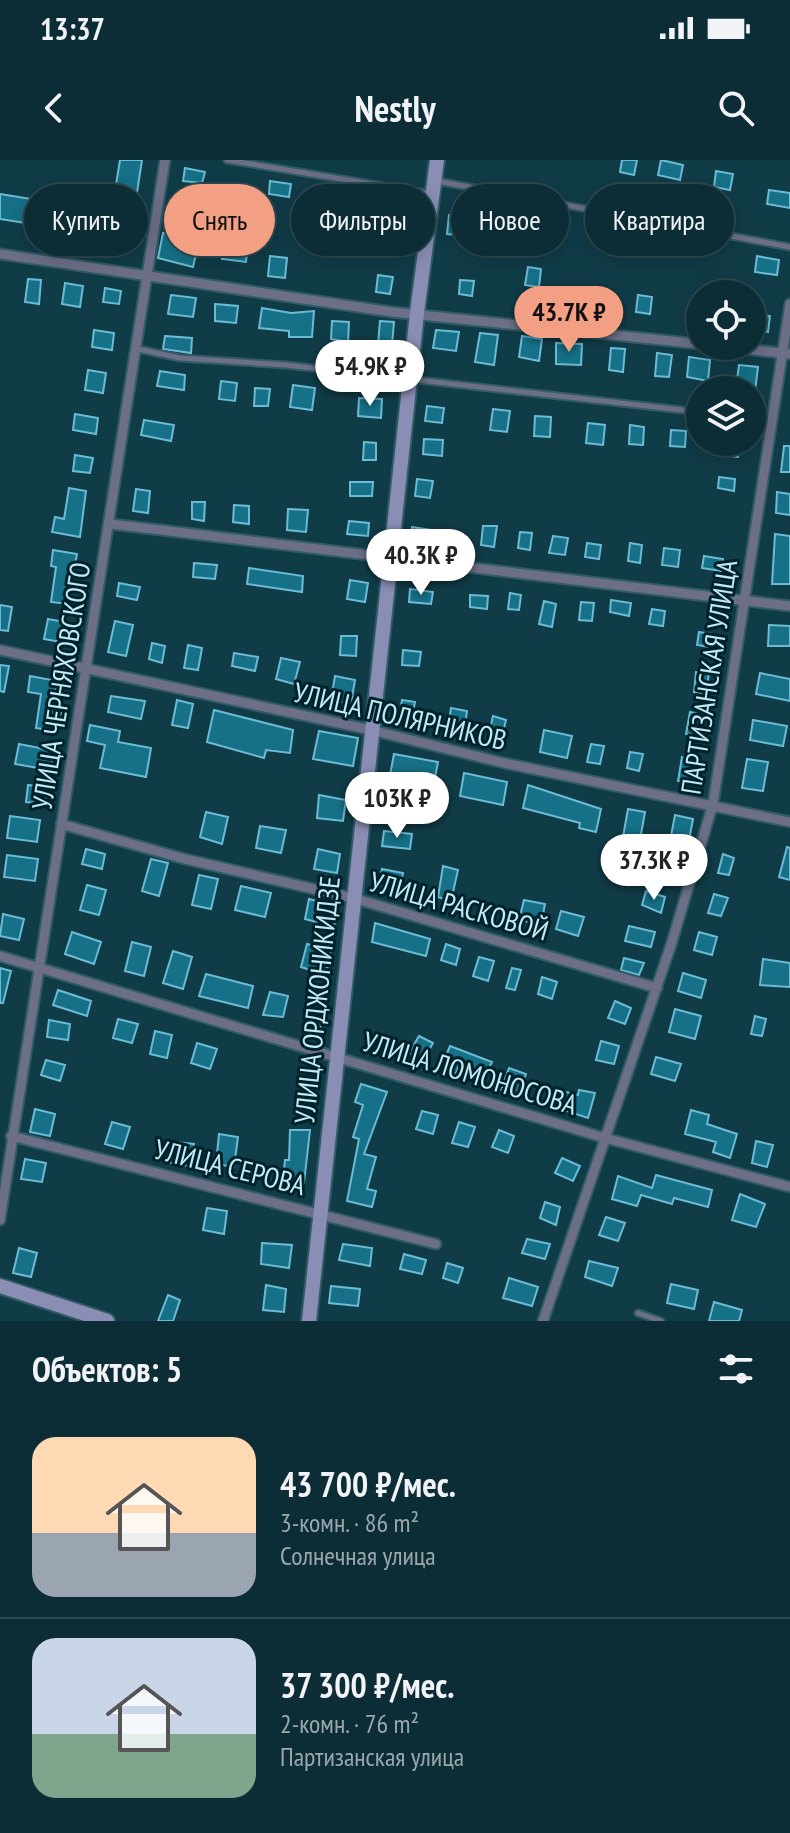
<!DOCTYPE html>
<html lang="ru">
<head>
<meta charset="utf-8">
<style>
	body { margin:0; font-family:"PT Sans Narrow",sans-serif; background:#1a3942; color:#f1f3f6; height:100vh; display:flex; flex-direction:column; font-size:30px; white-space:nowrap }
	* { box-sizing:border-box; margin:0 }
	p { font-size:26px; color:#9aa8ad }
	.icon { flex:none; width:44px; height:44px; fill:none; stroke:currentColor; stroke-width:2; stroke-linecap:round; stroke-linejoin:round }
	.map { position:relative; height:1161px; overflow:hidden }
	.panel { display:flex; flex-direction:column; background:#0c2d36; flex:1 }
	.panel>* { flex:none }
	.guide { position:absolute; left:24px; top:24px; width:742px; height:72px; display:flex; gap:16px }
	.fabs { position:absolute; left:686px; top:120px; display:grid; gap:16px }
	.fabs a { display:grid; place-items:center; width:80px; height:80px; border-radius:50%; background:#0c2d36; box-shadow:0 4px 20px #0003,0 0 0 2px #2c4951; font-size:40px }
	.price { position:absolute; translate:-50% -68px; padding:0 18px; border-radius:28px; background:#fff; color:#222; font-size:26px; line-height:52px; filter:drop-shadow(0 2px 4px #0008) }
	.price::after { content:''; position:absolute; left:50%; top:48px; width:24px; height:18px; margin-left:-12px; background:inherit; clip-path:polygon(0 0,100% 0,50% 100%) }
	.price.selected { background:#f39f83; color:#111 }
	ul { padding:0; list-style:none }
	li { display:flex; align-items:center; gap:24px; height:200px; padding:0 32px }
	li+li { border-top:2px solid #2c4951 }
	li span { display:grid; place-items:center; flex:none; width:224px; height:160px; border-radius:24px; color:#555 }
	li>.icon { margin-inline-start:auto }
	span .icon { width:96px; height:96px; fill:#fffc; stroke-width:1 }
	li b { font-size:34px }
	h2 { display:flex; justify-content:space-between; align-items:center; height:96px; padding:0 32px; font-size:34px }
	.pill { padding:0 28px; border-radius:36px; background:#0c2d36; box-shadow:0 4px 20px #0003,0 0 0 2px #2c4951; font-size:28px; line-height:72px }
	.pill.selected { background:#f39f83; color:#111 }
	.status { display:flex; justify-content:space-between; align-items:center; height:56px; padding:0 40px; background:#0c2d36; direction:ltr }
	.status svg { height:22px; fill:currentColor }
	header { display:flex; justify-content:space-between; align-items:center; height:104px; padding:0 32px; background:#0c2d36; font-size:36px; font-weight:600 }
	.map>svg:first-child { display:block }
</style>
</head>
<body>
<div class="status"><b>13:37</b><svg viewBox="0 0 49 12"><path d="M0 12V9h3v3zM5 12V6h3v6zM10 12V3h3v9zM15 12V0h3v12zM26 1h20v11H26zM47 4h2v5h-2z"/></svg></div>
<header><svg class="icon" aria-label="back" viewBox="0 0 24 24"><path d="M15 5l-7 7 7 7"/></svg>Nestly<svg class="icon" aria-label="search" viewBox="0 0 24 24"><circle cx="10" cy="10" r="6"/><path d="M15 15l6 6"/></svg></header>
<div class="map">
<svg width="790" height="1161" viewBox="0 0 790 1161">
	<rect width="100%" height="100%" fill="#103c48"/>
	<path fill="#167087" stroke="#6cbbd4" stroke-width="2" d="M 120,0 L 142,0 L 133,59 L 111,55 Z
		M 622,0 L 637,0 L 634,15 L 620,12 Z
		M 661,0 L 683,5 L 680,20 L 658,15 Z
		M 185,8 L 205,12 L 202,23 L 183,21 Z
		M 716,11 L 733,14 L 730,30 L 714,27 Z
		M 270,21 L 291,24 L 289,37 L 269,34 Z
		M 769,30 L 790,33 L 790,48 L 767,44 Z
		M 0,34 L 93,49 L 89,73 L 0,59 Z
		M 324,34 L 341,36 L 339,49 L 322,46 Z
		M 375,41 L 401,44 L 399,59 L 373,56 Z
		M 492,44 L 519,51 L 516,62 L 490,56 Z
		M 449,55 L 470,57 L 467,76 L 447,74 Z
		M 163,73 L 178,76 L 177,83 L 198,86 L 193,107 L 158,98 Z
		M 638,76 L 667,82 L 664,97 L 635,91 Z
		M 224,81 L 248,83 L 246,102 L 222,99 Z
		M 270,96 L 287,98 L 285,118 L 268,116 Z
		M 757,96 L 779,100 L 777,115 L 755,112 Z
		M 528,107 L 541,109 L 539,127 L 525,125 Z
		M 378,115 L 393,117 L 390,134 L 376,132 Z
		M 28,119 L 41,120 L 39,144 L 25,142 Z
		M 460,120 L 474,121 L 472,136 L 459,134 Z
		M 65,123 L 83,126 L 80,147 L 62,144 Z
		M 105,128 L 121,131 L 119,144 L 103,142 Z
		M 561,132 L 573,133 L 570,149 L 559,148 Z
		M 171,135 L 196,138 L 193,157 L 168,154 Z
		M 638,135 L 652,137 L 650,154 L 636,152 Z
		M 596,136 L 609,137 L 608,155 L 594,153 Z
		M 215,144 L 238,146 L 236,163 L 215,161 Z
		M 262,148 L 291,153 L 314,151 L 312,177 L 289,177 L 289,171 L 259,168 Z
		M 758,154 L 770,156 L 768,172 L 755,169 Z
		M 332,161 L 349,162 L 348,182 L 331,179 Z
		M 380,161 L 394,162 L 392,185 L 378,184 Z
		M 94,170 L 114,173 L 112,190 L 92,187 Z
		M 436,170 L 459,172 L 456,191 L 433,188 Z
		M 480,173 L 498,175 L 494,205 L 475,202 Z
		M 165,176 L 192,178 L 191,193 L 163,189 Z
		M 522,176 L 542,179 L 539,201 L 519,197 Z
		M 556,183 L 582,184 L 581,205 L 556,204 Z
		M 611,188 L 625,189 L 623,212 L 609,210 Z
		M 657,193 L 672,195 L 669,217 L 655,216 Z
		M 689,197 L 710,200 L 708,221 L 687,217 Z
		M 739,205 L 758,207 L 755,231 L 736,227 Z
		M 88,210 L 106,213 L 103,233 L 85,230 Z
		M 160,211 L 185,215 L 184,230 L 157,226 Z
		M 221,221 L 237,223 L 235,241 L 219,239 Z
		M 293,225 L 315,228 L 312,250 L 290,247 Z
		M 255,228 L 270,229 L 268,246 L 254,246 Z
		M 359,238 L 382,239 L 381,258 L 358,256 Z
		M 427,246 L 444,248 L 442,263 L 425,261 Z
		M 493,249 L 510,251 L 507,272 L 490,270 Z
		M 75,254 L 98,258 L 96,274 L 73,270 Z
		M 535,256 L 551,257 L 550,277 L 534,276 Z
		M 144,260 L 174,265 L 171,281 L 141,275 Z
		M 588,263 L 605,265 L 603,285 L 586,283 Z
		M 630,265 L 644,267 L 643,285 L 629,284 Z
		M 671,270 L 686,271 L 685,287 L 670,286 Z
		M 424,279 L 443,280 L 442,296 L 423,294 Z
		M 364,282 L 376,283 L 376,300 L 363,300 Z
		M 722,282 L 739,282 L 738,297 L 721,295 Z
		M 784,286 L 790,286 L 790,312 L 781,312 Z
		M 75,295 L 93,298 L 90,313 L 73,311 Z
		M 719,317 L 735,319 L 734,331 L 718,328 Z
		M 417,319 L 433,321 L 430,338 L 415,336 Z
		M 350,322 L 373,322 L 372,336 L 350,336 Z
		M 69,328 L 86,331 L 80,377 L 52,372 L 55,357 L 64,359 Z
		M 136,329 L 150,331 L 148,353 L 133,351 Z
		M 777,332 L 790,334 L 790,355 L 776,353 Z
		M 192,342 L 205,342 L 204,361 L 192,359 Z
		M 234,345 L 249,346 L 249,364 L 233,362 Z
		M 288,349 L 308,350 L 306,372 L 287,370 Z
		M 349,361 L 369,363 L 368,376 L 347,374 Z
		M 483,366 L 497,366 L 494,387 L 481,385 Z
		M 412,367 L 432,370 L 430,381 L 411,378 Z
		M 520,372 L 532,373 L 530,390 L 518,388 Z
		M 775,374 L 790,376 L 790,424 L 772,424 Z
		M 553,376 L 568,378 L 565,395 L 549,393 Z
		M 587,383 L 601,385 L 599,399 L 585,397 Z
		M 630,383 L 642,385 L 640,403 L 628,401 Z
		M 664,388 L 680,390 L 678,407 L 662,405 Z
		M 53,390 L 77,394 L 67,444 L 51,442 L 56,407 L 51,406 Z
		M 704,396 L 723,399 L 721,411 L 702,408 Z
		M 194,403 L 217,405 L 215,419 L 193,417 Z
		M 249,408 L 303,416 L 302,432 L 247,424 Z
		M 350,420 L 368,423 L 365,442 L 347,439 Z
		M 119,423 L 140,427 L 137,440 L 117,436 Z
		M 410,429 L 433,432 L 431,444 L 409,442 Z
		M 510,433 L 521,435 L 519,450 L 508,449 Z
		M 470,435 L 488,436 L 487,449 L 470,447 Z
		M 611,440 L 631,443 L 629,456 L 610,452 Z
		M 544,441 L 556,444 L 552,467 L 539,464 Z
		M 581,442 L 594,443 L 592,461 L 579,460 Z
		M 0,445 L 12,447 L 8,471 L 0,470 Z
		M 652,449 L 665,451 L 663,466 L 649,464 Z
		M 48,459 L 65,462 L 61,482 L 44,479 Z
		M 115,461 L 133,465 L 126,496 L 108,492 Z
		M 769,465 L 790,466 L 790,486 L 768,486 Z
		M 699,472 L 713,474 L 711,487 L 697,485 Z
		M 341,476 L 357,476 L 356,496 L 340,495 Z
		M 152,483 L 165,486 L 162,503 L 149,499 Z
		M 188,485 L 202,488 L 198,510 L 184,508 Z
		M 403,490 L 421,492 L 419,506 L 402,505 Z
		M 234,493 L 258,497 L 255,511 L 232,506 Z
		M 281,498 L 300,502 L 294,524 L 276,519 Z
		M 0,505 L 9,506 L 4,532 L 0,531 Z
		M 696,512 L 709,513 L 706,533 L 694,532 Z
		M 760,513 L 790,519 L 790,541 L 756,534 Z
		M 30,516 L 57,521 L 52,552 L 61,553 L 58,572 L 36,568 L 41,534 L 28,532 Z
		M 335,516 L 355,520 L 351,544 L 331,540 Z
		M 111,536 L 145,541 L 141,559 L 108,552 Z
		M 177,540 L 193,544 L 188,568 L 172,565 Z
		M 402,540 L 415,542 L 412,556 L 400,554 Z
		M 451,548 L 467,551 L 464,572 L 448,568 Z
		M 214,550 L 293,570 L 290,593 L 266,590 L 264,598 L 207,582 Z
		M 690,552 L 703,555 L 699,576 L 686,574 Z
		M 493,556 L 506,560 L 501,581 L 488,578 Z
		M 753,560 L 787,566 L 783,586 L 750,580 Z
		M 90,565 L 120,571 L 118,582 L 151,588 L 146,617 L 100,608 L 105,585 L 87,581 Z
		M 544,570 L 572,576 L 567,598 L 540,592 Z
		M 319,571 L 358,578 L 353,606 L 313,599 Z
		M 19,584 L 55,591 L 50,610 L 15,604 Z
		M 591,584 L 604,586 L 600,604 L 587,602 Z
		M 630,592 L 643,594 L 639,611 L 627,608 Z
		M 394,594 L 438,602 L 431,638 L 387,631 Z
		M 682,597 L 696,600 L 692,624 L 678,621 Z
		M 747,599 L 768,602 L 763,631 L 742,628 Z
		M 464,613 L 507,622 L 503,645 L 460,636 Z
		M 28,625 L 47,627 L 45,644 L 26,642 Z
		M 528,625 L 601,649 L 596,672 L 579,668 L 580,663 L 523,648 Z
		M 319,635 L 346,640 L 343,661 L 317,658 Z
		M 628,649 L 645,652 L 640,680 L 623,677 Z
		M 206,652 L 228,657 L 222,684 L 200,677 Z
		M 675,655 L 693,659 L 689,680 L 671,676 Z
		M 10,656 L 40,660 L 37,682 L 7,678 Z
		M 260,666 L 286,670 L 281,693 L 256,688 Z
		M 384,671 L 412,674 L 410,689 L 382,686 Z
		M 787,687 L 790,688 L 790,720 L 779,717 Z
		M 86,689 L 105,694 L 102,709 L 82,704 Z
		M 318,689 L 340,694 L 337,713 L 314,709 Z
		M 723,694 L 734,698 L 729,715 L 718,713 Z
		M 7,695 L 38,699 L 35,721 L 4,717 Z
		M 661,697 L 681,702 L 677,718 L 656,713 Z
		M 151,699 L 168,703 L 159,736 L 142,731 Z
		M 443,706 L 458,710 L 451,741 L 438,737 Z
		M 382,709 L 403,713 L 400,729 L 379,726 Z
		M 199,715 L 218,719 L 211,749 L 192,745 Z
		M 87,725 L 106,730 L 99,755 L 80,750 Z
		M 241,726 L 271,733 L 265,757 L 235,750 Z
		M 646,731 L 665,737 L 661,753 L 642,745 Z
		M 714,734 L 728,738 L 721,756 L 708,753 Z
		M 309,739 L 337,746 L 334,767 L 305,759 Z
		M 524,740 L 545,744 L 541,765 L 519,760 Z
		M 561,751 L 584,757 L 578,776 L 556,769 Z
		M 3,754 L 24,759 L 19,780 L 0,776 Z
		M 375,763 L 430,779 L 426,796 L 372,782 Z
		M 629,766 L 655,772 L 651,787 L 625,781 Z
		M 72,772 L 101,782 L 94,804 L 65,794 Z
		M 699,772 L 717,777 L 712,795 L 694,790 Z
		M 132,782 L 151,787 L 144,816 L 125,811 Z
		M 307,784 L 331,789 L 326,815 L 301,807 Z
		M 446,784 L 460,789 L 456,805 L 441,800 Z
		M 173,791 L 192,797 L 183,829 L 163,823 Z
		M 479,797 L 494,801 L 488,821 L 473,816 Z
		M 624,798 L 644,803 L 639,815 L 621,810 Z
		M 763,799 L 790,803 L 790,827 L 760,825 Z
		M 0,808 L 11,811 L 3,843 L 0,843 Z
		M 512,808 L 521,810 L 515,830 L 506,828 Z
		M 683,813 L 706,820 L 701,838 L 678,831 Z
		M 206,814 L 253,826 L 248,848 L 199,836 Z
		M 542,817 L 557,822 L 552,839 L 538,834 Z
		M 58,830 L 91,841 L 87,856 L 53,845 Z
		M 270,832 L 288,836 L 283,857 L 263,855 Z
		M 615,841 L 631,848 L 625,864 L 608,858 Z
		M 308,848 L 323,851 L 320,869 L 305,865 Z
		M 675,849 L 701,856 L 695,879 L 669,872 Z
		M 755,856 L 766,859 L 762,876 L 751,874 Z
		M 118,859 L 138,864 L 132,883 L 113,878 Z
		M 49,860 L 70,864 L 68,880 L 47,877 Z
		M 155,871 L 172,875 L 167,898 L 150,894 Z
		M 419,876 L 433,883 L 423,901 L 409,893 Z
		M 601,881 L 619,886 L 614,904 L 596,900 Z
		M 197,883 L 217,889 L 210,909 L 191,903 Z
		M 450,886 L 492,902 L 483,920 L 458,908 L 456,914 L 441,908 Z
		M 656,897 L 681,904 L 675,921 L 651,914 Z
		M 46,900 L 65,905 L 60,921 L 41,915 Z
		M 509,908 L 526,914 L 518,936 L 501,930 Z
		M 361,924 L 387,932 L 364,994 L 376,997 L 367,1029 L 376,1031 L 372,1047 L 347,1041 L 359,979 L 353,977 L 363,945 L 355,942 Z
		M 550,928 L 578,935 L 579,930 L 595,933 L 588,958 L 546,944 Z
		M 35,949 L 55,954 L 50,976 L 30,972 Z
		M 691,950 L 709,955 L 707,964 L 737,974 L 730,998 L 713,992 L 716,982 L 685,974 Z
		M 422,951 L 438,955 L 433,974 L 416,969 Z
		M 112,962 L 130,967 L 123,989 L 105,984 Z
		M 459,962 L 475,967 L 468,987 L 452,983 Z
		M 290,970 L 310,970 L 304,1023 L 283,1020 L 285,1000 L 289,1000 Z
		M 499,970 L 514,976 L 508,993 L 492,987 Z
		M 219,974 L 238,977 L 234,1007 L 216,1004 Z
		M 756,981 L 773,985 L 767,1007 L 752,1003 Z
		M 175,982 L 194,984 L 189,1006 L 171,1003 Z
		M 562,998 L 580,1006 L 573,1021 L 555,1013 Z
		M 25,999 L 46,1003 L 42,1022 L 21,1019 Z
		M 656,1015 L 712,1030 L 708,1047 L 674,1038 L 672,1044 L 641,1035 L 637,1046 L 612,1039 L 618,1016 L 652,1028 Z
		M 740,1034 L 765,1044 L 756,1067 L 732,1060 Z
		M 545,1042 L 560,1047 L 556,1065 L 540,1058 Z
		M 207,1048 L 227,1051 L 224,1074 L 203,1070 Z
		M 606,1057 L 625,1063 L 618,1081 L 599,1075 Z
		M 527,1079 L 550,1084 L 545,1099 L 522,1093 Z
		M 262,1083 L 292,1085 L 289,1108 L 261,1104 Z
		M 343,1084 L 372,1088 L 370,1106 L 339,1100 Z
		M 19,1088 L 37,1093 L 31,1117 L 13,1113 Z
		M 404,1094 L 426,1100 L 422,1114 L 400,1109 Z
		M 589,1101 L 618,1108 L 612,1126 L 585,1117 Z
		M 447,1103 L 463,1108 L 458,1123 L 443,1118 Z
		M 509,1118 L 538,1127 L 532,1146 L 503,1138 Z
		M 671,1124 L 698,1130 L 694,1149 L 667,1143 Z
		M 266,1125 L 286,1129 L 284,1152 L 263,1150 Z
		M 331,1126 L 360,1129 L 358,1146 L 329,1143 Z
		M 168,1135 L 180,1140 L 173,1161 L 158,1161 Z
		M 714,1142 L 742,1150 L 739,1161 L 709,1161 Z"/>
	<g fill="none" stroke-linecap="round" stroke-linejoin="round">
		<g stroke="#305b67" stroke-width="9">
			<path id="lane" d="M 227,0 L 432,34
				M 437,21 L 790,87
				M 138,189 L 180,198 L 286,205 L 700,252
				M 752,259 L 770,262
				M 638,1153 L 661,1161"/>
		</g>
		<g stroke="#305b67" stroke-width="13">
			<path id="street" d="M 0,94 L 392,152 L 700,184
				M 718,186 L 790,194
				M 111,364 L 790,446
				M 0,490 L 371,570 L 504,603 L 790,662
				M 61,664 L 185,699 L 353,738 L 657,828
				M 0,796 L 605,978 L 790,1027
				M 11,976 L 436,1084
				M 0,1060 L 165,0
				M 543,1161 L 671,785 L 713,644 L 790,144"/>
		</g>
		<g stroke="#305b67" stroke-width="18">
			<path id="secondary" d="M 0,1126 L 107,1161
				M 309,1161 L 417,153 L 437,0"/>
		</g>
		<use href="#lane" stroke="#6c6f87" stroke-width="5"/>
		<use href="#street" stroke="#6c6f87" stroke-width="9"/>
		<use href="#secondary" stroke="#8a8eb5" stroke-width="14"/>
	</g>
	<g text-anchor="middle" stroke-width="6" stroke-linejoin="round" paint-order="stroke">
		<g font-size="28" fill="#c3e9f5" stroke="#00222b">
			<text transform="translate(709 517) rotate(-81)" y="10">ПАРТИЗАНСКАЯ УЛИЦА</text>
			<text transform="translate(61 526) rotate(-81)" y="10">УЛИЦА ЧЕРНЯХОВСКОГО</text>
			<text transform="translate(400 556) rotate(13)" y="10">УЛИЦА ПОЛЯРНИКОВ</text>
			<text transform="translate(459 746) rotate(16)" y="10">УЛИЦА РАСКОВОЙ</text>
			<text transform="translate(317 840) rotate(-84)" y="10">УЛИЦА ОРДЖОНИКИДЗЕ</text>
			<text transform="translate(470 913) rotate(17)" y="10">УЛИЦА ЛОМОНОСОВА</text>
			<text transform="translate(230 1007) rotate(14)" y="10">УЛИЦА СЕРОВА</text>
		</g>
	</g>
</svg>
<div class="fabs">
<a><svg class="icon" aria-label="locate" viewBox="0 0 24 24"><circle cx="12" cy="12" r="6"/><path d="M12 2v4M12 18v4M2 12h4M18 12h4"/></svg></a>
<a><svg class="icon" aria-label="layers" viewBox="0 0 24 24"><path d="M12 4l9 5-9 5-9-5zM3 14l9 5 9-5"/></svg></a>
</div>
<b class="price selected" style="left:569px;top:194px">43.7K ₽</b>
<b class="price" style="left:370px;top:248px">54.9K ₽</b>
<b class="price" style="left:421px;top:437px">40.3K ₽</b>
<b class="price" style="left:397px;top:680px">103K ₽</b>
<b class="price" style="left:654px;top:742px">37.3K ₽</b>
<div class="guide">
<a class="pill">Купить</a>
<a class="pill selected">Снять</a>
<a class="pill">Фильтры</a>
<a class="pill">Новое</a>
<a class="pill">Квартира</a>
</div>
</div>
<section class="panel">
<h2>Объектов: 5<svg class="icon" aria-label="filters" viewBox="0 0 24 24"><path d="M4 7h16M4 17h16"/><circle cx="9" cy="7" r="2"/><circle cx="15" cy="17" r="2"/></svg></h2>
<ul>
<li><span style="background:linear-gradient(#ffd9b3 60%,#9aa5b1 0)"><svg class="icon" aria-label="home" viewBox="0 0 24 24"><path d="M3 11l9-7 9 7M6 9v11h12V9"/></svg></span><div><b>43 700 ₽/мес.</b><p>3-комн. · 86 m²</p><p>Солнечная улица</p></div></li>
<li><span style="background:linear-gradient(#c9d6e8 60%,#7fa58c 0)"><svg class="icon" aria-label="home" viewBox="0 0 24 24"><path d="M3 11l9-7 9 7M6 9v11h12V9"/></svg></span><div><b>37 300 ₽/мес.</b><p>2-комн. · 76 m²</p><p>Партизанская улица</p></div></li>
</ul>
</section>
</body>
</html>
